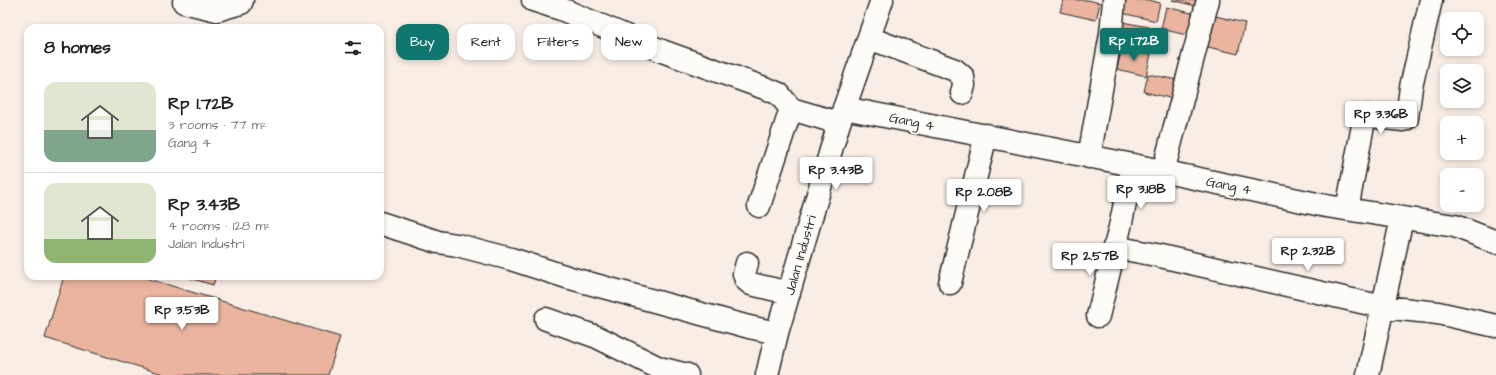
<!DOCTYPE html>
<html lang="en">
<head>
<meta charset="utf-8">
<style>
	body { margin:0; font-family:"Architects Daughter",sans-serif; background:#f2f2f2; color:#222; height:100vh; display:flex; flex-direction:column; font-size:15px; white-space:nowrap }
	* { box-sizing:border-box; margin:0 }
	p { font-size:13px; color:#767676 }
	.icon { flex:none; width:22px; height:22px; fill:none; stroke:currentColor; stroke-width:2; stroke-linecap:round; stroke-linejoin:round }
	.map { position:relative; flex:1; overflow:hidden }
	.details { position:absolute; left:24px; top:24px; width:360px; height:256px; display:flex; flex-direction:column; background:#fff; border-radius:12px; box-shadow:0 2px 6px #0003 }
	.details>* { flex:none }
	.hud { position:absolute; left:396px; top:24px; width:380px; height:36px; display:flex; gap:8px }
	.fabs { position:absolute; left:1440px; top:12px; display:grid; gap:8px }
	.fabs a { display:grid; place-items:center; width:44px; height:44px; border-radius:8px; background:#fff; box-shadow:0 2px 6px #0003; font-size:20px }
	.price { position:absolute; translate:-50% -34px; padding:0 9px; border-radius:4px; background:#fff; color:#222; font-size:13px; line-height:26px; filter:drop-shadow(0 1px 2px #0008) }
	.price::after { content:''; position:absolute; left:50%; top:24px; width:12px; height:9px; margin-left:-6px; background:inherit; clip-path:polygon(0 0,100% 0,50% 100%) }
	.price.active { background:#0f766e; color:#fff }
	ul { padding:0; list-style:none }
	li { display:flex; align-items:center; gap:12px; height:100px; padding:0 20px }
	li+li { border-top:1px solid #e0e0e0 }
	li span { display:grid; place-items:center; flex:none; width:112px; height:80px; border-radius:12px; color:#555 }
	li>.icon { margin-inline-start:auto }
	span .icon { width:48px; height:48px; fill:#fffc; stroke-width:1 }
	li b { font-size:17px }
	h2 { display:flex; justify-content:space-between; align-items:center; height:48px; padding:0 20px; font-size:17px }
	.tag { padding:0 14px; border-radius:12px; background:#fff; box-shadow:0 2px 6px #0003; font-size:14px; line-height:36px }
	.tag.active { background:#0f766e; color:#fff }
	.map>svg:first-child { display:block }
</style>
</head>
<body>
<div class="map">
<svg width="1496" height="375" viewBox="0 0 1496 375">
	<rect width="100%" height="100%" fill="#f9eee5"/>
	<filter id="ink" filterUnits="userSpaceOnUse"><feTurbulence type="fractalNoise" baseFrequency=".025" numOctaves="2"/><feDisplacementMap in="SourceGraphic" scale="8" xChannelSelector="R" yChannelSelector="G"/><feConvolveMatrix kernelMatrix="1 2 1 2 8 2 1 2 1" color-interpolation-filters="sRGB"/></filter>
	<g filter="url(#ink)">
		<path fill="#eab49f" stroke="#2b2b2b" d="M 1063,0 L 1088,0 L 1100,3 L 1096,20 L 1060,12 Z
			M 1125,0 L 1149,0 L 1160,3 L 1156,21 L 1122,13 Z
			M 1172,0 L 1202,0 L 1200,7 Z
			M 1166,7 L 1200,15 L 1195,37 L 1161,29 Z
			M 1211,15 L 1245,23 L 1238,54 L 1204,46 Z
			M 1122,22 L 1149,27 L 1145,44 L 1118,38 Z
			M 1122,47 L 1151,54 L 1146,76 L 1117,69 Z
			M 1148,74 L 1182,81 L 1178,100 L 1144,92 Z
			M 64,276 L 139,276 L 340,337 L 328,375 L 166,375 L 45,338 Z
			M 183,276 L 216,276 L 213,285 Z"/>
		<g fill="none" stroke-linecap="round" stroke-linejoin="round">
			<g stroke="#2b2b2b" stroke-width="25">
				<path id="minor" d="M 533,0 L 561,9 L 662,51 L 770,90 L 779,94 L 791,109
					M 184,2 L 217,10 L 241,3 L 242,0
					M 869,38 L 955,70 L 963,77 L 964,85 L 962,93
					M 844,108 L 1133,165 L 1326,206 L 1455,226 L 1496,242
					M 1089,157 L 1111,34 L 1114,0
					M 1163,172 L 1208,0
					M 759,206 L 791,109 L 839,123
					M 1347,209 L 1364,120 L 1368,116 L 1403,120 L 1407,118 L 1411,87 L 1431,0
					M 380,223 L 438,242 L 457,245 L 511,259 L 570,278 L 749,327 L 777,333
					M 1114,247 L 1156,255 L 1383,307 L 1438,313 L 1496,326
					M 747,263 L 744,274 L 746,280 L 751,284 L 789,293
					M 950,283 L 986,135
					M 1098,316 L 1120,227 L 1133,165
					M 546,319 L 597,337 L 659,368 L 687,375
					M 767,375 L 777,333 L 839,123 L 882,0
					M 1368,375 L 1402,218"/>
			</g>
			<use href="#minor" stroke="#fdfcf7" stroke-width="22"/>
		</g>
	</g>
	<g text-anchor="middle" stroke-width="3.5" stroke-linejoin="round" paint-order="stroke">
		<g font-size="14" fill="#2b2b2b" stroke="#fdfcf7">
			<text transform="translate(912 121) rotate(11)" y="5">Gang 4</text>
			<text transform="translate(1229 185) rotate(11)" y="5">Gang 4</text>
			<text transform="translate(800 255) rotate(-74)" y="5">Jalan Industri</text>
		</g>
	</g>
</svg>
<div class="fabs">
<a><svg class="icon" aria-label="locate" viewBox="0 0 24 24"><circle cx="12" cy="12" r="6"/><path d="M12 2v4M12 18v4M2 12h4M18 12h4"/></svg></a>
<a><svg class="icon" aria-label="layers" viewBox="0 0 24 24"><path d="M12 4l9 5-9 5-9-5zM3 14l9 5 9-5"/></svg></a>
<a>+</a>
<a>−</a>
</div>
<b class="price active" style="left:1134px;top:62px">Rp 1.72B</b>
<b class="price" style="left:1381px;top:135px">Rp 3.36B</b>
<b class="price" style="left:836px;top:191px">Rp 3.43B</b>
<b class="price" style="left:1141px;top:210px">Rp 3.18B</b>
<b class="price" style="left:984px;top:213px">Rp 2.08B</b>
<b class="price" style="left:1308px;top:272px">Rp 2.32B</b>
<b class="price" style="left:1090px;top:277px">Rp 2.57B</b>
<b class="price" style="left:182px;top:331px">Rp 3.53B</b>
<div class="hud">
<a class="tag active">Buy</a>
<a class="tag">Rent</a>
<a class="tag">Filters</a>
<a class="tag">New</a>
</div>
<section class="details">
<h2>8 homes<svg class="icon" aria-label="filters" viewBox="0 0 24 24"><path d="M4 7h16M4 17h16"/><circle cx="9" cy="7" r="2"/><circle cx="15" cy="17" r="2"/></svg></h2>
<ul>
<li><span style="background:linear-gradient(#dfe7d0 60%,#7fa58c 0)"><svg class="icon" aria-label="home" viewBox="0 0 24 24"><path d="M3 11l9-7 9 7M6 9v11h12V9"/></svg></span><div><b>Rp 1.72B</b><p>3 rooms · 77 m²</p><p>Gang 4</p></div></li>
<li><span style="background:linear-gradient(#dfe7d0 70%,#8fb573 0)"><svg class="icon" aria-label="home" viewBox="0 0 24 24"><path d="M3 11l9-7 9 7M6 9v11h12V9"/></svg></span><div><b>Rp 3.43B</b><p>4 rooms · 128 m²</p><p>Jalan Industri</p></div></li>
</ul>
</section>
</div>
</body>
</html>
